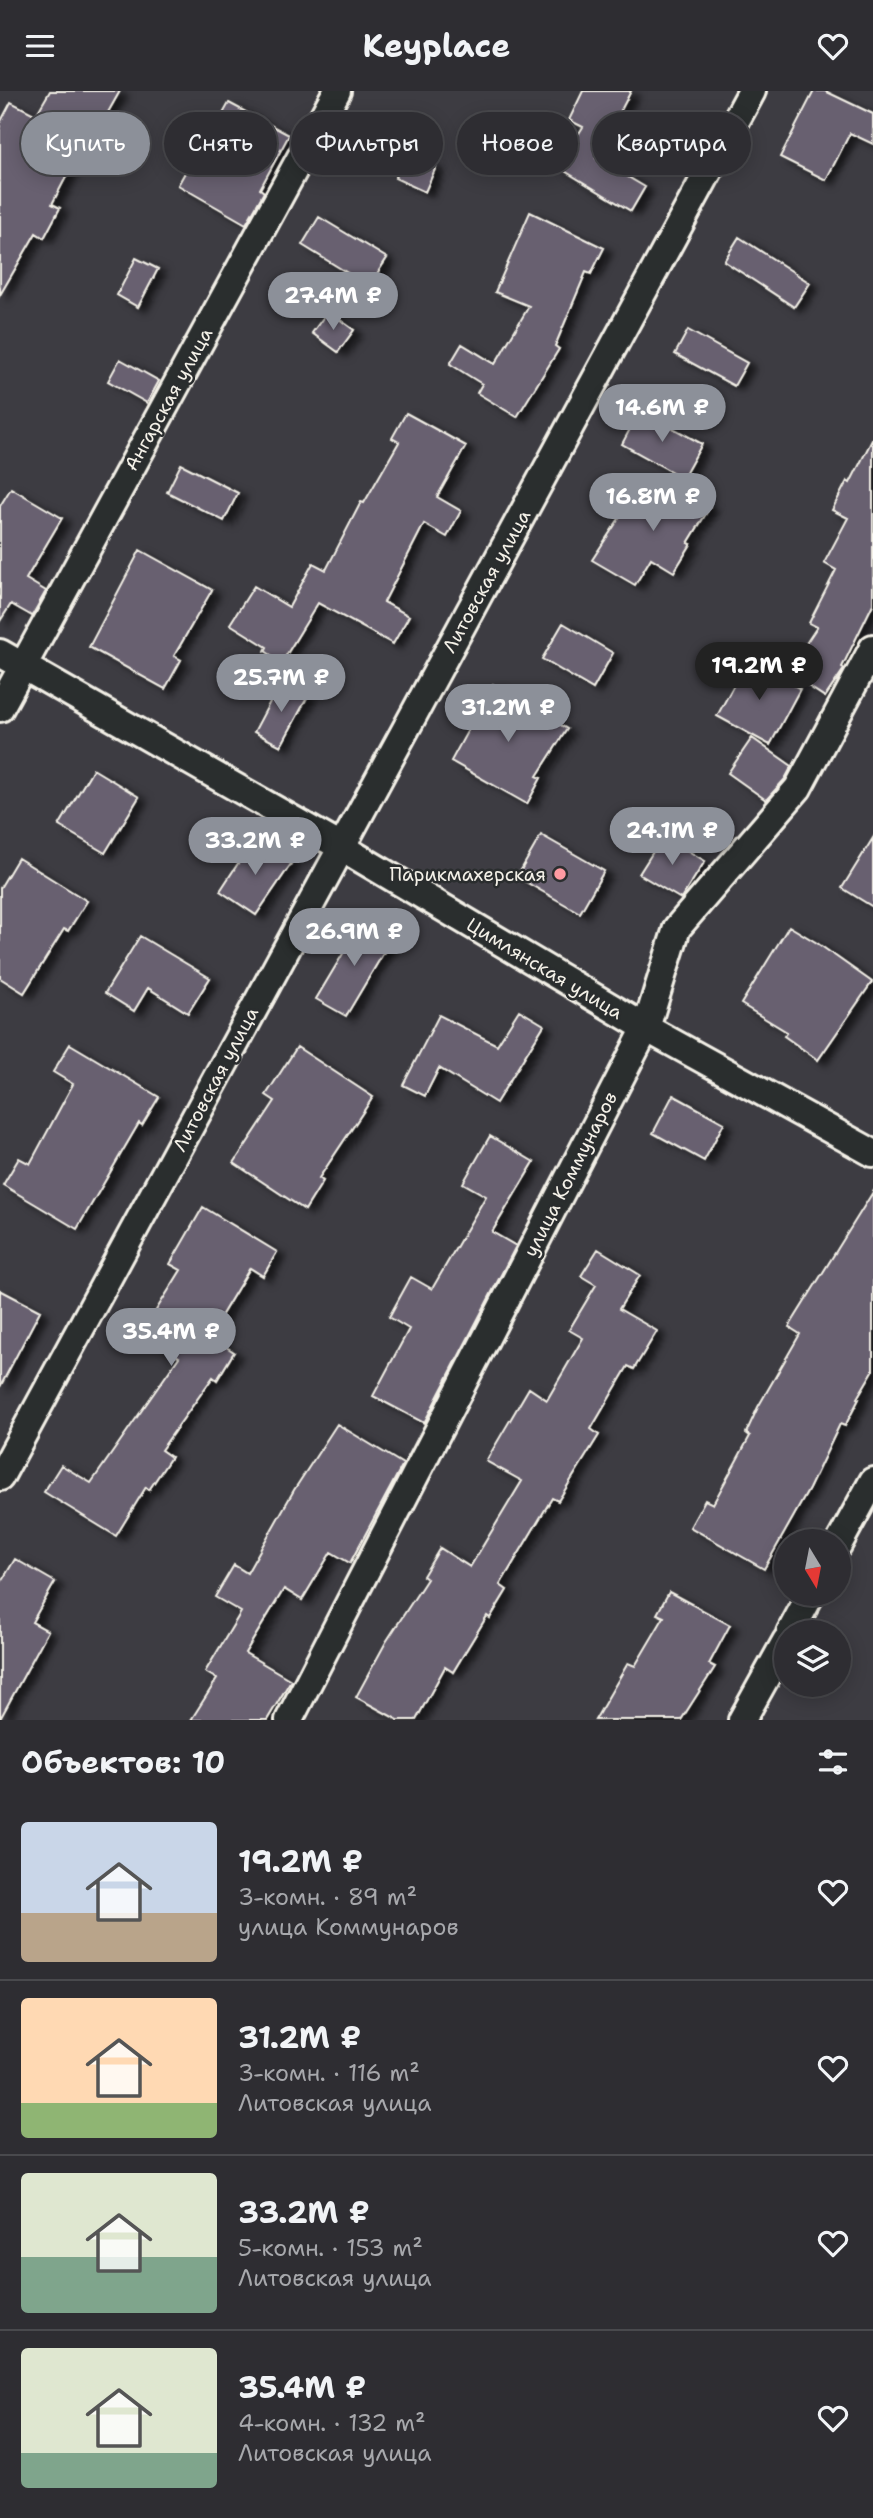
<!DOCTYPE html>
<html lang="ru">
<head>
<meta charset="utf-8">
<style>
	body { margin:0; font-family:"Shantell Sans",sans-serif; background:#36353a; color:#f1f3f6; height:100vh; display:flex; flex-direction:column; font-size:26px; white-space:nowrap }
	* { box-sizing:border-box; margin:0 }
	p { font-size:23px; color:#a7a8ac }
	.icon { flex:none; width:38px; height:38px; fill:none; stroke:currentColor; stroke-width:2; stroke-linecap:round; stroke-linejoin:round }
	.map { position:relative; height:1629px; overflow:hidden }
	.sheet { display:flex; flex-direction:column; background:#2e2d32; flex:1 }
	.sheet>* { flex:none }
	.banner { position:absolute; left:21px; top:21px; width:831px; height:63px; display:flex; gap:14px }
	.needle { width:46px; rotate:170deg }
	.tools { position:absolute; left:774px; top:1438px; display:grid; gap:14px }
	.tools a { display:grid; place-items:center; width:77px; height:77px; border-radius:50%; background:#2e2d32; box-shadow:0 4px 18px #0003,0 0 0 2px #49494d; font-size:35px }
	.price { position:absolute; translate:-50% -60px; padding:0 16px; border-radius:24px; background:#8c9099; color:#fff; font-size:23px; line-height:46px; filter:drop-shadow(0 2px 4px #0008) }
	.price::after { content:''; position:absolute; left:50%; top:42px; width:21px; height:16px; margin-left:-10px; background:inherit; clip-path:polygon(0 0,100% 0,50% 100%) }
	.price.active { background:#222; color:#fff }
	ul { padding:0; list-style:none }
	li { display:flex; align-items:center; gap:21px; height:175px; padding:0 21px }
	li+li { border-top:2px solid #49494d }
	li span { display:grid; place-items:center; flex:none; width:196px; height:140px; border-radius:7px; color:#555 }
	li>.icon { margin-inline-start:auto }
	span .icon { width:84px; height:84px; fill:#fffc; stroke-width:1 }
	li b { font-size:30px }
	h2 { display:flex; justify-content:space-between; align-items:center; height:84px; padding:0 21px; font-size:30px }
	.tag { padding:0 24px; border-radius:32px; background:#2e2d32; box-shadow:0 4px 18px #0003,0 0 0 2px #49494d; font-size:24px; line-height:63px }
	.tag.active { background:#8c9099; color:#fff }
	header { display:flex; justify-content:space-between; align-items:center; height:91px; padding:0 21px; background:#2e2d32; font-size:32px; font-weight:700 }
	.map>svg:first-child { display:block }
</style>
</head>
<body>
<header><svg class="icon" aria-label="menu" viewBox="0 0 24 24"><path d="M4 6h16M4 12h16M4 18h16"/></svg>Keyplace<svg class="icon" aria-label="heart" viewBox="0 0 24 24"><path d="M12 20l-8-8c-3-5 5-10 8-4 3-6 11-1 8 4z"/></svg></header>
<div class="map">
<svg width="873" height="1629" viewBox="0 0 873 1629">
	<defs>
		<filter id="shadow"><feDropShadow dx="8" dy="4.5" stdDeviation="3.5" flood-color="#0009"/></filter>
	</defs>
	<rect width="100%" height="100%" fill="#3d3c42"/>
	<filter id="ink" filterUnits="userSpaceOnUse"><feTurbulence type="fractalNoise" baseFrequency=".0143" numOctaves="2"/><feDisplacementMap in="SourceGraphic" scale="14" xChannelSelector="R" yChannelSelector="G"/><feConvolveMatrix kernelMatrix="1 2 1 2 8 2 1 2 1" color-interpolation-filters="sRGB"/></filter>
	<g filter="url(#ink)">
		<path fill="#686070" stroke="#f4f1e8" stroke-width="2" filter="url(#shadow)" d="M 50,0 L 120,0 L 98,39 L 92,36 L 52,113 L 60,117 L 44,147 L 36,142 L 0,204 L 0,32 L 11,11 L 36,24 Z
			M 583,0 L 631,0 L 596,67 L 645,96 L 631,120 L 558,76 L 583,36 L 569,29 Z
			M 814,0 L 825,0 L 873,23 L 873,53 L 850,42 L 826,89 L 780,66 Z
			M 229,12 L 289,44 L 260,98 L 264,101 L 246,133 L 178,94 L 196,62 L 200,64 Z
			M 405,63 L 436,76 L 425,101 L 395,87 Z
			M 530,121 L 604,157 L 591,183 L 586,181 L 555,255 L 559,258 L 517,326 L 477,302 L 482,293 L 450,273 L 462,253 L 495,273 L 529,215 L 495,201 Z
			M 319,126 L 387,167 L 369,195 L 302,154 Z
			M 739,146 L 810,192 L 794,216 L 724,170 Z
			M 136,167 L 158,178 L 138,216 L 117,204 Z
			M 328,220 L 354,239 L 338,261 L 312,242 Z
			M 688,239 L 747,272 L 734,295 L 675,263 Z
			M 120,268 L 159,290 L 147,312 L 108,290 Z
			M 640,319 L 702,353 L 683,387 L 622,353 Z
			M 406,322 L 466,355 L 437,406 L 461,420 L 447,446 L 424,433 L 384,511 L 409,525 L 393,553 L 318,512 L 282,571 L 265,560 L 267,556 L 230,533 L 254,495 L 289,516 L 313,472 L 326,479 L 361,411 L 364,412 L 399,351 L 392,347 Z
			M 873,347 L 873,513 L 842,576 L 844,578 L 825,606 L 787,581 L 817,536 L 809,532 L 836,479 L 824,472 L 848,427 L 832,419 L 847,390 L 850,392 Z
			M 181,373 L 238,402 L 224,430 L 167,401 Z
			M 663,387 L 710,416 L 688,452 L 691,453 L 674,481 L 651,467 L 635,494 L 592,469 L 628,414 L 641,423 Z
			M 11,397 L 62,427 L 26,488 L 46,500 L 32,525 L 11,513 L 0,530 L 0,415 Z
			M 140,459 L 212,499 L 174,565 L 181,569 L 165,598 L 89,556 Z
			M 563,532 L 613,562 L 593,598 L 542,568 Z
			M 748,568 L 800,598 L 770,654 L 717,625 Z
			M 281,590 L 308,605 L 281,655 L 254,641 Z
			M 493,593 L 567,638 L 537,685 L 541,687 L 527,713 L 451,670 L 475,626 L 473,625 Z
			M 752,647 L 792,675 L 785,688 L 766,709 L 728,682 Z
			M 93,678 L 139,706 L 105,762 L 59,735 Z
			M 541,744 L 604,780 L 580,822 L 517,786 Z
			M 663,745 L 705,770 L 681,808 L 639,783 Z
			M 873,747 L 873,816 L 842,797 Z
			M 254,748 L 291,773 L 256,824 L 220,800 Z
			M 18,767 L 87,810 L 68,840 L 64,838 L 24,902 L 0,887 L 0,797 Z
			M 363,829 L 393,846 L 346,925 L 316,908 Z
			M 789,835 L 817,852 L 872,891 L 818,969 L 784,945 L 787,941 L 741,913 Z
			M 140,845 L 210,887 L 188,922 L 148,897 L 134,920 L 105,902 Z
			M 519,919 L 544,934 L 496,1012 L 439,977 L 425,1005 L 403,994 L 439,924 L 497,954 Z
			M 70,953 L 159,1006 L 142,1034 L 139,1032 L 77,1138 L 3,1094 L 19,1067 L 30,1073 L 73,993 L 53,981 Z
			M 297,956 L 373,1006 L 319,1087 L 323,1090 L 305,1119 L 234,1072 L 275,1010 L 266,1004 Z
			M 673,1004 L 724,1032 L 704,1070 L 653,1042 Z
			M 490,1045 L 534,1071 L 492,1141 L 516,1155 L 424,1332 L 373,1305 L 409,1238 L 389,1226 L 411,1186 L 432,1198 L 486,1105 L 463,1092 Z
			M 873,1101 L 873,1280 L 857,1307 L 859,1308 L 845,1335 L 840,1333 L 809,1398 L 764,1478 L 690,1436 L 705,1409 L 713,1413 L 750,1345 L 746,1342 L 758,1316 L 800,1243 L 789,1236 Z
			M 203,1116 L 277,1161 L 263,1185 L 250,1177 L 209,1245 L 234,1261 L 217,1289 L 213,1286 L 161,1359 L 171,1366 L 149,1399 L 146,1396 L 116,1445 L 44,1401 L 61,1374 L 91,1392 L 179,1266 L 142,1242 L 181,1179 L 170,1173 Z
			M 598,1158 L 640,1184 L 619,1218 L 657,1240 L 634,1278 L 628,1275 L 591,1338 L 599,1344 L 558,1410 L 552,1407 L 500,1494 L 507,1499 L 490,1527 L 487,1525 L 453,1581 L 445,1576 L 416,1629 L 398,1629 L 356,1606 L 386,1551 L 427,1488 L 423,1485 L 440,1457 L 470,1476 L 522,1390 L 486,1370 L 529,1297 L 547,1309 L 583,1247 L 569,1239 L 596,1194 L 581,1185 Z
			M 0,1199 L 40,1220 L 0,1296 Z
			M 337,1333 L 403,1373 L 350,1472 L 331,1461 L 302,1509 L 284,1498 L 245,1562 L 291,1589 L 267,1629 L 191,1629 L 217,1588 L 205,1581 L 241,1521 L 215,1506 L 234,1474 L 247,1482 L 294,1399 Z
			M 15,1468 L 55,1491 L 32,1531 L 48,1540 L 0,1628 L 0,1493 Z
			M 669,1501 L 730,1534 L 709,1573 L 715,1576 L 681,1629 L 595,1629 L 628,1572 L 635,1575 L 664,1526 L 657,1523 Z"/>
		<g fill="none" stroke-linecap="round" stroke-linejoin="round">
			<g stroke="#f4f1e8" stroke-width="32">
				<path id="street" d="M 0,562 L 341,756 L 646,937 L 873,1062
					M 0,617 L 337,0
					M 0,1386 L 752,0
					M 838,1454 L 873,1390
					M 790,1542 L 811,1503
					M 289,1629 L 646,937 L 677,837 L 798,697 L 873,557
					M 742,1629 L 786,1550"/>
			</g>
			<use href="#street" stroke="#2a2d2e" stroke-width="26"/>
		</g>
	</g>
	<circle fill="#ff9aa2" stroke="#2a2d2e" stroke-width="2.5" cx="560" cy="783" r="7"/>
	<g text-anchor="middle" stroke-width="5" stroke-linejoin="round" paint-order="stroke">
		<g font-size="19" fill="#f4f1e8" stroke="#2a2d2e">
			<text transform="translate(168 308) rotate(-61)" y="7">Ангарская улица</text>
			<text transform="translate(486 490) rotate(-61)" y="7">Литовская улица</text>
			<text transform="translate(545 877) rotate(31)" y="7">Цимлянская улица</text>
			<text transform="translate(215 988) rotate(-62)" y="7">Литовская улица</text>
			<text transform="translate(570 1083) rotate(-63)" y="7">улица Коммунаров</text>
		</g>
		<g font-size="19" fill="#f4f1e8" stroke="#2a2d2e" text-anchor="end">
			<text x="546" y="790">Парикмахерская</text>
		</g>
	</g>
</svg>
<div class="tools">
<a><svg class="needle" viewBox="-14 -14 28 28"><path d="M0-13l5 13h-10z" fill="#e53935"/><path d="M0 13l5-13h-10z" fill="#a7a8ac"/></svg></a>
<a><svg class="icon" aria-label="layers" viewBox="0 0 24 24"><path d="M12 4l9 5-9 5-9-5zM3 14l9 5 9-5"/></svg></a>
</div>
<b class="price" style="left:333px;top:241px">27.4M ₽</b>
<b class="price" style="left:662px;top:353px">14.6M ₽</b>
<b class="price" style="left:653px;top:442px">16.8M ₽</b>
<b class="price active" style="left:759px;top:611px">19.2M ₽</b>
<b class="price" style="left:281px;top:623px">25.7M ₽</b>
<b class="price" style="left:508px;top:653px">31.2M ₽</b>
<b class="price" style="left:672px;top:776px">24.1M ₽</b>
<b class="price" style="left:255px;top:786px">33.2M ₽</b>
<b class="price" style="left:354px;top:877px">26.9M ₽</b>
<b class="price" style="left:171px;top:1277px">35.4M ₽</b>
<div class="banner">
<a class="tag active">Купить</a>
<a class="tag">Снять</a>
<a class="tag">Фильтры</a>
<a class="tag">Новое</a>
<a class="tag">Квартира</a>
</div>
</div>
<section class="sheet">
<h2>Объектов: 10<svg class="icon" aria-label="filters" viewBox="0 0 24 24"><path d="M4 7h16M4 17h16"/><circle cx="9" cy="7" r="2"/><circle cx="15" cy="17" r="2"/></svg></h2>
<ul>
<li><span style="background:linear-gradient(#c9d6e8 65%,#b9a48a 0)"><svg class="icon" aria-label="home" viewBox="0 0 24 24"><path d="M3 11l9-7 9 7M6 9v11h12V9"/></svg></span><div><b>19.2M ₽</b><p>3-комн. · 89 m²</p><p>улица Коммунаров</p></div><svg class="icon" aria-label="heart" viewBox="0 0 24 24"><path d="M12 20l-8-8c-3-5 5-10 8-4 3-6 11-1 8 4z"/></svg></li>
<li><span style="background:linear-gradient(#ffd9b3 75%,#8fb573 0)"><svg class="icon" aria-label="home" viewBox="0 0 24 24"><path d="M3 11l9-7 9 7M6 9v11h12V9"/></svg></span><div><b>31.2M ₽</b><p>3-комн. · 116 m²</p><p>Литовская улица</p></div><svg class="icon" aria-label="heart" viewBox="0 0 24 24"><path d="M12 20l-8-8c-3-5 5-10 8-4 3-6 11-1 8 4z"/></svg></li>
<li><span style="background:linear-gradient(#dfe7d0 60%,#7fa58c 0)"><svg class="icon" aria-label="home" viewBox="0 0 24 24"><path d="M3 11l9-7 9 7M6 9v11h12V9"/></svg></span><div><b>33.2M ₽</b><p>5-комн. · 153 m²</p><p>Литовская улица</p></div><svg class="icon" aria-label="heart" viewBox="0 0 24 24"><path d="M12 20l-8-8c-3-5 5-10 8-4 3-6 11-1 8 4z"/></svg></li>
<li><span style="background:linear-gradient(#dfe7d0 75%,#7fa58c 0)"><svg class="icon" aria-label="home" viewBox="0 0 24 24"><path d="M3 11l9-7 9 7M6 9v11h12V9"/></svg></span><div><b>35.4M ₽</b><p>4-комн. · 132 m²</p><p>Литовская улица</p></div><svg class="icon" aria-label="heart" viewBox="0 0 24 24"><path d="M12 20l-8-8c-3-5 5-10 8-4 3-6 11-1 8 4z"/></svg></li>
</ul>
</section>
</body>
</html>
